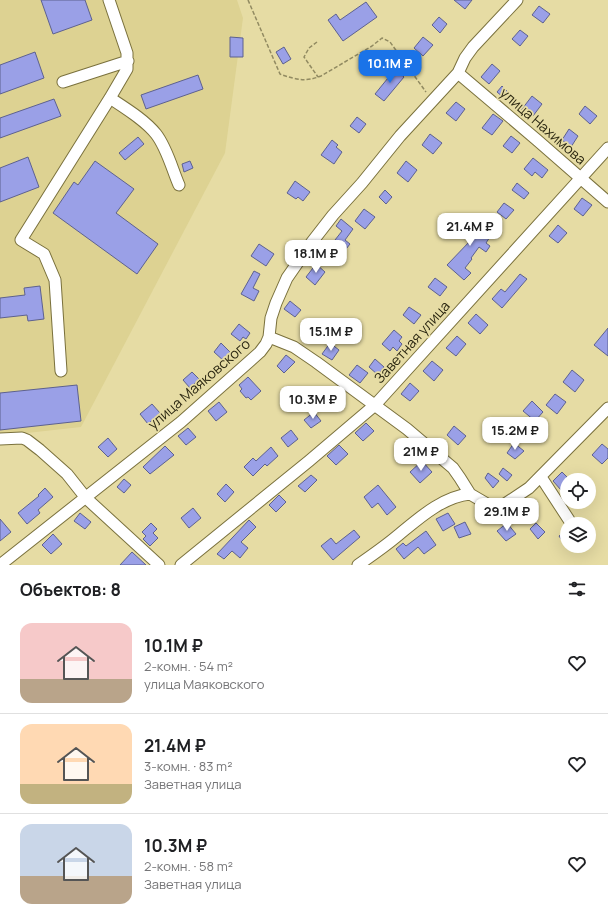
<!DOCTYPE html>
<html lang="ru">
<head>
<meta charset="utf-8">
<style>
	body { margin:0; font-family:Manrope,sans-serif; background:#f6f6f6; color:#202124; height:100vh; display:flex; flex-direction:column; font-size:15px; white-space:nowrap }
	* { box-sizing:border-box; margin:0 }
	p { font-size:13px; color:#757577 }
	.icon { flex:none; width:22px; height:22px; fill:none; stroke:currentColor; stroke-width:2; stroke-linecap:round; stroke-linejoin:round }
	.map { position:relative; height:565px; overflow:hidden }
	.sheet { display:flex; flex-direction:column; background:#fff; flex:1 }
	.sheet>* { flex:none }
	.controls { position:absolute; left:560px; top:473px; display:grid; gap:8px }
	.controls a { display:grid; place-items:center; width:36px; height:36px; border-radius:50%; background:#fff; box-shadow:0 4px 16px #0002; font-size:20px }
	.price { position:absolute; translate:-50% -34px; padding:0 9px; border-radius:8px; background:#fff; color:#222; font-size:13px; line-height:26px; filter:drop-shadow(0 1px 2px #0008) }
	.price::after { content:''; position:absolute; left:50%; top:24px; width:12px; height:9px; margin-left:-6px; background:inherit; clip-path:polygon(0 0,100% 0,50% 100%) }
	.price.active { background:#1a73e8; color:#fff }
	ul { padding:0; list-style:none }
	li { display:flex; align-items:center; gap:12px; height:100px; padding:0 20px }
	li+li { border-top:1px solid #e0e0e0 }
	li span { display:grid; place-items:center; flex:none; width:112px; height:80px; border-radius:12px; color:#555 }
	li>.icon { margin-inline-start:auto }
	span .icon { width:48px; height:48px; fill:#fffc; stroke-width:1 }
	li b { font-size:17px }
	h2 { display:flex; justify-content:space-between; align-items:center; height:48px; padding:0 20px; font-size:17px }
	.map>svg:first-child { display:block }
</style>
</head>
<body>
<div class="map">
<svg width="608" height="565" viewBox="0 0 608 565">
	<rect width="100%" height="100%" fill="#e6dca4"/>
	<path fill="#ddd292" d="M 0,0 L 237,0 L 243,18 L 225,153 L 81,427 L 0,436 Z"/>
	<path fill="#9aa0e7" stroke="#5d618f" d="M 41,0 L 85,0 L 92,20 L 53,34 Z
		M 454,0 L 472,0 L 465,9 Z
		M 366,2 L 377,17 L 343,41 L 328,20 L 336,14 L 340,20 Z
		M 539,6 L 550,14 L 543,23 L 532,15 Z
		M 439,17 L 447,24 L 440,33 L 432,25 Z
		M 520,30 L 528,36 L 520,46 L 512,39 Z
		M 230,37 L 243,38 L 243,57 L 230,57 Z
		M 423,37 L 433,45 L 423,56 L 414,48 Z
		M 284,47 L 291,59 L 283,64 L 276,52 Z
		M 35,52 L 44,78 L 0,94 L 0,65 Z
		M 492,64 L 500,71 L 489,84 L 481,77 Z
		M 393,67 L 404,77 L 384,101 L 375,94 L 388,78 L 385,75 Z
		M 198,75 L 203,89 L 146,109 L 141,95 Z
		M 502,86 L 508,92 L 503,97 L 497,92 Z
		M 532,96 L 542,104 L 533,116 L 530,114 L 527,118 L 519,113 Z
		M 54,99 L 61,116 L 0,138 L 0,118 Z
		M 456,102 L 465,109 L 456,121 L 446,113 Z
		M 585,106 L 597,116 L 590,124 L 579,114 Z
		M 493,114 L 503,121 L 492,135 L 482,128 Z
		M 357,117 L 366,124 L 359,133 L 350,126 Z
		M 569,129 L 578,136 L 571,147 L 562,140 Z
		M 430,134 L 442,143 L 433,154 L 422,145 Z
		M 511,136 L 520,143 L 512,153 L 503,146 Z
		M 138,137 L 144,144 L 125,160 L 119,153 Z
		M 332,140 L 338,145 L 336,147 L 342,152 L 334,164 L 321,155 Z
		M 28,157 L 39,187 L 0,202 L 0,168 Z
		M 533,158 L 548,170 L 542,178 L 535,172 L 532,176 L 524,169 Z
		M 95,161 L 134,189 L 116,213 L 158,244 L 137,274 L 53,213 L 74,182 L 78,185 Z
		M 190,161 L 193,168 L 184,172 L 182,164 Z
		M 406,161 L 417,170 L 408,182 L 397,173 Z
		M 295,181 L 310,192 L 303,201 L 298,197 L 296,199 L 287,193 Z
		M 517,183 L 529,193 L 524,199 L 512,190 Z
		M 385,190 L 392,197 L 386,204 L 379,197 Z
		M 582,198 L 592,205 L 583,216 L 574,209 Z
		M 504,203 L 514,210 L 506,219 L 497,212 Z
		M 364,209 L 375,217 L 365,229 L 355,221 Z
		M 455,218 L 477,235 L 486,222 L 495,229 L 486,243 L 490,246 L 486,252 L 479,247 L 471,258 L 472,259 L 465,268 L 471,273 L 464,280 L 447,265 L 471,240 L 450,224 Z
		M 341,219 L 353,229 L 345,240 L 350,244 L 339,258 L 328,249 L 342,231 L 336,226 Z
		M 558,225 L 567,233 L 558,243 L 549,236 Z
		M 259,244 L 274,254 L 266,266 L 251,256 Z
		M 316,264 L 325,272 L 315,285 L 306,277 Z
		M 254,271 L 260,274 L 253,288 L 259,291 L 254,301 L 241,294 Z
		M 520,274 L 527,279 L 502,308 L 492,299 L 501,289 L 505,292 Z
		M 435,278 L 447,287 L 440,296 L 428,287 Z
		M 40,286 L 44,319 L 28,321 L 27,315 L 0,318 L 0,298 L 25,295 L 24,288 Z
		M 290,301 L 301,310 L 295,317 L 284,309 Z
		M 409,307 L 421,315 L 414,324 L 403,315 Z
		M 476,314 L 488,325 L 480,334 L 468,323 Z
		M 239,324 L 250,333 L 246,339 L 243,337 L 240,341 L 231,334 Z
		M 322,325 L 330,331 L 324,340 L 316,333 Z
		M 608,328 L 608,356 L 594,345 Z
		M 394,330 L 402,337 L 399,341 L 402,344 L 397,351 L 393,347 L 390,351 L 382,344 Z
		M 457,336 L 466,344 L 456,356 L 446,348 Z
		M 221,343 L 232,354 L 225,362 L 214,352 Z
		M 330,343 L 339,350 L 332,360 L 322,354 Z
		M 286,355 L 295,362 L 284,373 L 277,366 Z
		M 375,359 L 384,367 L 378,375 L 369,367 Z
		M 432,361 L 443,370 L 434,381 L 423,371 Z
		M 357,365 L 368,373 L 360,383 L 349,375 Z
		M 572,370 L 584,380 L 575,392 L 563,382 Z
		M 192,372 L 199,379 L 190,388 L 183,380 Z
		M 248,377 L 261,391 L 251,400 L 248,397 L 246,398 L 240,391 L 242,389 L 239,385 Z
		M 410,383 L 419,391 L 410,401 L 401,394 Z
		M 77,385 L 81,421 L 0,430 L 0,393 Z
		M 333,391 L 341,400 L 332,410 L 323,401 Z
		M 555,394 L 566,402 L 557,414 L 546,405 Z
		M 532,401 L 543,412 L 535,421 L 523,411 Z
		M 219,402 L 227,412 L 216,421 L 208,411 Z
		M 152,404 L 160,413 L 148,424 L 140,414 Z
		M 314,412 L 321,421 L 311,428 L 304,420 Z
		M 366,423 L 374,431 L 363,441 L 355,433 Z
		M 454,426 L 466,436 L 458,445 L 447,435 Z
		M 188,428 L 196,437 L 186,445 L 178,436 Z
		M 291,430 L 298,439 L 288,447 L 281,438 Z
		M 108,438 L 117,449 L 108,457 L 98,447 Z
		M 404,439 L 412,446 L 405,454 L 397,447 Z
		M 514,443 L 524,451 L 515,459 L 507,453 Z
		M 602,444 L 608,449 L 608,458 L 602,464 L 592,455 Z
		M 339,445 L 348,454 L 336,465 L 327,456 Z
		M 165,446 L 174,455 L 150,474 L 143,467 Z
		M 271,447 L 278,456 L 267,466 L 265,464 L 253,476 L 244,467 L 253,458 L 256,461 Z
		M 422,461 L 432,472 L 420,483 L 410,472 Z
		M 503,468 L 512,475 L 507,481 L 499,474 Z
		M 562,472 L 567,477 L 567,485 L 561,490 L 553,481 Z
		M 488,473 L 499,481 L 493,488 L 485,478 Z
		M 311,475 L 317,480 L 305,492 L 298,486 Z
		M 124,479 L 131,485 L 124,493 L 117,487 Z
		M 226,484 L 234,492 L 225,502 L 217,494 Z
		M 378,485 L 396,507 L 387,515 L 378,503 L 372,508 L 364,497 Z
		M 45,488 L 53,497 L 38,510 L 40,513 L 27,524 L 18,513 L 39,496 L 38,495 Z
		M 279,495 L 286,502 L 276,512 L 269,505 Z
		M 520,502 L 528,512 L 521,518 L 512,509 Z
		M 193,508 L 201,518 L 189,528 L 181,518 Z
		M 80,513 L 91,522 L 85,529 L 74,521 Z
		M 448,513 L 455,524 L 443,531 L 436,519 Z
		M 0,519 L 11,532 L 0,541 Z
		M 249,520 L 256,527 L 241,542 L 248,548 L 240,558 L 232,551 L 224,559 L 217,554 Z
		M 465,522 L 471,534 L 459,538 L 454,527 Z
		M 151,523 L 157,529 L 153,533 L 158,538 L 150,546 L 143,539 L 146,536 L 142,532 Z
		M 507,523 L 516,534 L 506,541 L 497,531 Z
		M 536,523 L 545,532 L 538,539 L 530,529 Z
		M 354,530 L 360,537 L 333,560 L 321,546 L 331,538 L 336,544 Z
		M 567,530 L 567,548 L 559,536 Z
		M 426,531 L 436,545 L 424,554 L 418,547 L 404,559 L 396,549 L 403,543 L 406,546 Z
		M 53,534 L 62,544 L 51,554 L 42,545 Z
		M 132,552 L 146,565 L 120,565 Z"/>
	<g fill="none" stroke-linecap="round" stroke-linejoin="round">
		<g stroke="#7a713d" stroke-width="13">
			<path id="minor" d="M 458,73 L 537,140 L 608,202
				M 63,82 L 128,61
				M 110,98 C 125,108 145,120 156,134 C 167,148 172,169 179,185
				M 269,337 L 294,347 L 316,362 L 407,429 L 453,468 L 460,478 L 470,494 L 494,508 L 502,506 L 529,488 L 608,408
				M 61,371 L 55,280 L 44,254 L 21,240 L 110,98 L 127,69 L 127,53 L 109,0
				M 0,439 L 22,438 L 27,440 L 40,450 L 67,474 L 86,498 L 159,565
				M 541,477 L 569,520
				M 0,565 L 181,422 L 260,352 L 266,344 L 269,337 L 271,318 L 276,303 L 287,278 L 312,242 L 333,215 L 362,183 L 400,136 L 458,73 L 465,58 L 473,47 L 517,0
				M 181,565 L 309,461 L 375,405 L 608,148
				M 358,565 C 371,556 384,547 396,537 C 417,520 441,497 470,494"/>
		</g>
		<path stroke="#918a61" stroke-width="1.5" stroke-dasharray="4 2" stroke-linecap="butt" d="M 248,0 L 280,74 L 282,75 C 299,80 305,82 321,76 L 372,46 L 382,38 L 390,42 L 426,92
			M 317,42 L 309,48 L 304,57 L 318,77"/>
		<use href="#minor" stroke="#fff" stroke-width="11"/>
	</g>
	<g text-anchor="middle" stroke-width="3.5" stroke-linejoin="round" paint-order="stroke">
		<g font-size="14" fill="#2c2812" stroke="#e6dca4">
			<text transform="translate(543 126) rotate(41)" y="5">улица Нахимова</text>
			<text transform="translate(412 342) rotate(-48)" y="5">Заветная улица</text>
			<text transform="translate(199 384) rotate(-41)" y="5">улица Маяковского</text>
		</g>
	</g>
</svg>
<div class="controls">
<a><svg class="icon" aria-label="locate" viewBox="0 0 24 24"><circle cx="12" cy="12" r="6"/><path d="M12 2v4M12 18v4M2 12h4M18 12h4"/></svg></a>
<a><svg class="icon" aria-label="layers" viewBox="0 0 24 24"><path d="M12 4l9 5-9 5-9-5zM3 14l9 5 9-5"/></svg></a>
</div>
<b class="price active" style="left:390px;top:84px">10.1M ₽</b>
<b class="price" style="left:470px;top:247px">21.4M ₽</b>
<b class="price" style="left:316px;top:274px">18.1M ₽</b>
<b class="price" style="left:331px;top:352px">15.1M ₽</b>
<b class="price" style="left:313px;top:420px">10.3M ₽</b>
<b class="price" style="left:515px;top:451px">15.2M ₽</b>
<b class="price" style="left:421px;top:472px">21M ₽</b>
<b class="price" style="left:507px;top:532px">29.1M ₽</b>
</div>
<section class="sheet">
<h2>Объектов: 8<svg class="icon" aria-label="filters" viewBox="0 0 24 24"><path d="M4 7h16M4 17h16"/><circle cx="9" cy="7" r="2"/><circle cx="15" cy="17" r="2"/></svg></h2>
<ul>
<li><span style="background:linear-gradient(#f6c9c9 70%,#b9a48a 0)"><svg class="icon" aria-label="home" viewBox="0 0 24 24"><path d="M3 11l9-7 9 7M6 9v11h12V9"/></svg></span><div><b>10.1M ₽</b><p>2-комн. · 54 m²</p><p>улица Маяковского</p></div><svg class="icon" aria-label="heart" viewBox="0 0 24 24"><path d="M12 20l-8-8c-3-5 5-10 8-4 3-6 11-1 8 4z"/></svg></li>
<li><span style="background:linear-gradient(#ffd9b3 75%,#c2b280 0)"><svg class="icon" aria-label="home" viewBox="0 0 24 24"><path d="M3 11l9-7 9 7M6 9v11h12V9"/></svg></span><div><b>21.4M ₽</b><p>3-комн. · 83 m²</p><p>Заветная улица</p></div><svg class="icon" aria-label="heart" viewBox="0 0 24 24"><path d="M12 20l-8-8c-3-5 5-10 8-4 3-6 11-1 8 4z"/></svg></li>
<li><span style="background:linear-gradient(#c9d6e8 65%,#b9a48a 0)"><svg class="icon" aria-label="home" viewBox="0 0 24 24"><path d="M3 11l9-7 9 7M6 9v11h12V9"/></svg></span><div><b>10.3M ₽</b><p>2-комн. · 58 m²</p><p>Заветная улица</p></div><svg class="icon" aria-label="heart" viewBox="0 0 24 24"><path d="M12 20l-8-8c-3-5 5-10 8-4 3-6 11-1 8 4z"/></svg></li>
</ul>
</section>
</body>
</html>
